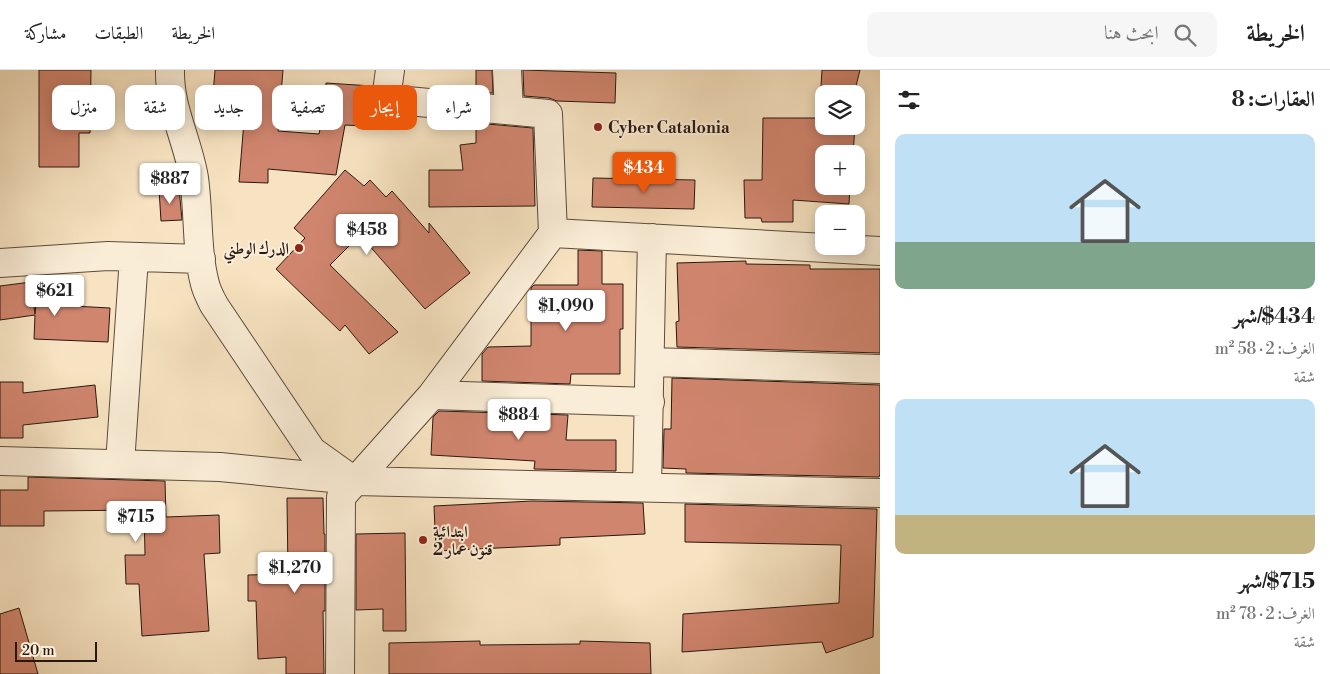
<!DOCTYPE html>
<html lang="ar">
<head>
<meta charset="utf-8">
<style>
	body { margin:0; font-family:"Libre Bodoni",Amiri,serif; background:#f6f6f6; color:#222; direction:rtl; height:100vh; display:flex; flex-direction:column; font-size:19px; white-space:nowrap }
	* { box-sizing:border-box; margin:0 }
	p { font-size:16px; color:#767676 }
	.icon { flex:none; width:28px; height:28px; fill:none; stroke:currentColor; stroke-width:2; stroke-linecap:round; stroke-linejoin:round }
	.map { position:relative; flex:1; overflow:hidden; direction:ltr }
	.sheet { display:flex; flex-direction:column; background:#fff; width:450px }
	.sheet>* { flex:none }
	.top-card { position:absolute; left:15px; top:15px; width:475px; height:45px; direction:rtl; display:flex; gap:10px }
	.controls { position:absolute; left:815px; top:15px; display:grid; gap:10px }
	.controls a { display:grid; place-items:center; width:50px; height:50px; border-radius:10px; background:#fff; box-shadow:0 2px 12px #0003; font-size:25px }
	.scale { position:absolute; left:15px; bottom:12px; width:82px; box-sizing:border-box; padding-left:5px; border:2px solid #291810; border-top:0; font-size:14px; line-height:18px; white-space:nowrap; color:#291810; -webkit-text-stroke:4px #faedd7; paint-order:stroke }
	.price { position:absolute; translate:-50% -42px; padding:0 11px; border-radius:5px; background:#fff; color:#222; font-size:16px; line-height:32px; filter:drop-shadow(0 1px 2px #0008) }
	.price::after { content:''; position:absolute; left:50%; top:30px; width:15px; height:11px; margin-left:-8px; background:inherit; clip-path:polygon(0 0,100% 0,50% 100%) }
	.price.active { background:#ea580c; color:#fff }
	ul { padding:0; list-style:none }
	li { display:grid; align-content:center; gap:10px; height:265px; padding:0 15px }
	li span { display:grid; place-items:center; height:155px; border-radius:10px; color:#555 }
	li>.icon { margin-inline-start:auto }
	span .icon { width:90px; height:90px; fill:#fffc; stroke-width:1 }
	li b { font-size:21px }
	h2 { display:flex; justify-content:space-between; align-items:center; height:60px; padding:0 15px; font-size:21px }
	.tag { padding:0 18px; border-radius:10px; background:#fff; box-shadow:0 2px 12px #0003; font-size:18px; line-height:45px }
	.tag.active { background:#ea580c; color:#fff }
	header { display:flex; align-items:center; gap:30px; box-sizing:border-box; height:70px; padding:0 25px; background:#fff; border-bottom:1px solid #e0e0e0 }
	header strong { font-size:24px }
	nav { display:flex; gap:28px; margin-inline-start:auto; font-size:18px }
	.search { width:350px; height:45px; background:#f6f6f6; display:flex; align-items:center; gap:12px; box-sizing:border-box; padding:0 18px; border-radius:10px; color:#767676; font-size:19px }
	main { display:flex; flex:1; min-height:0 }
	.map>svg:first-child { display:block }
</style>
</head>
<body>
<header>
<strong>الخريطة</strong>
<div class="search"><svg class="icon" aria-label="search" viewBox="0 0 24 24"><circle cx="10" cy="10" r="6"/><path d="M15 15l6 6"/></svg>ابحث هنا</div>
<nav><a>الخريطة</a><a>الطبقات</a><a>مشاركة</a></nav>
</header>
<main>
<section class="sheet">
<h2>العقارات: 8<svg class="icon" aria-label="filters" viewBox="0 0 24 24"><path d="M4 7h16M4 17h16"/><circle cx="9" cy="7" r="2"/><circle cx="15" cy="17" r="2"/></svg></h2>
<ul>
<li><span style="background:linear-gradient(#bfe0f5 70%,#7fa58c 0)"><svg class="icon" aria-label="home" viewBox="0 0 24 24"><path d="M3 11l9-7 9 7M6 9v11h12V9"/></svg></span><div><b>$434/شهر</b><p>الغرف: 2 · 58 m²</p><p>شقة</p></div></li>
<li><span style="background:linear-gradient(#bfe0f5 75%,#c2b280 0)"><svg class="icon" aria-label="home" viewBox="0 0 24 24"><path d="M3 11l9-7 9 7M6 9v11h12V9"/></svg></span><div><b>$715/شهر</b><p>الغرف: 2 · 78 m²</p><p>شقة</p></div></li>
</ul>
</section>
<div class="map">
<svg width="880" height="604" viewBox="0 0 880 604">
	<rect width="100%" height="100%" fill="#f7e3c1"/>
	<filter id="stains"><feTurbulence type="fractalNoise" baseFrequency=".004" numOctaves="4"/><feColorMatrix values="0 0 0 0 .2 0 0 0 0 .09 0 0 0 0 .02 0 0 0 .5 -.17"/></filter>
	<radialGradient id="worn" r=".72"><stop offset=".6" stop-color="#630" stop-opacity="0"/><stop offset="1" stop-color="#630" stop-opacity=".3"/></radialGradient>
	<path fill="#d0856e" stroke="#291810" d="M 39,0 L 91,0 L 90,63 L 79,63 L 79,97 L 39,97 Z
		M 215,0 L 283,0 L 278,61 L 319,64 L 325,36 L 326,13 L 372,16 L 371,35 L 376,41 L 384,44 L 383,57 L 345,55 L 336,105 L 268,99 L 268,113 L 239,112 L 246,27 L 213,25 Z
		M 476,0 L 492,0 L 493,23 L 476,22 Z
		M 523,0 L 616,3 L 615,33 L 557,31 L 549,28 L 524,26 Z
		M 822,0 L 860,0 L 854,24 L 824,24 L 824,56 L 855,56 L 853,84 L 824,84 L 824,116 L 850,116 L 849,134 L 793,130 L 793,152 L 762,152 L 761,148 L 745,148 L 744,110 L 762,110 L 763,48 L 819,48 Z
		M 476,53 L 533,58 L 535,136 L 429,137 L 429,100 L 463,100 L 460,75 L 476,73 Z
		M 345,100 L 364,116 L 370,110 L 386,127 L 392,121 L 429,163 L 429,153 L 470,203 L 425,239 L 360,165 L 330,195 L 398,262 L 369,284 L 345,255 L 340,261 L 276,199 L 305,168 L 294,158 Z
		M 593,108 L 695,110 L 694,139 L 592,137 Z
		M 179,118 L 182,150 L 161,151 L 159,119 Z
		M 578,180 L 602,181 L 602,214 L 623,214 L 623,259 L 620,259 L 620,304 L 571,304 L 570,314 L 482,311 L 482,284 L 488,277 L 531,276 L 531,218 L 534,215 L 578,215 Z
		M 746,191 L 746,194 L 810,195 L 810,199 L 880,199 L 880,283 L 677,277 L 676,252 L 679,251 L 677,193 Z
		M 31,212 L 35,244 L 36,234 L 110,238 L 108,272 L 34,269 L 35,245 L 0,250 L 0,216 Z
		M 672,308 L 880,315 L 880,404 L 879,407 L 686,403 L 686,399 L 663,398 L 664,359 L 671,359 Z
		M 0,312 L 23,312 L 23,323 L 95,315 L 98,347 L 23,355 L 23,368 L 0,368 Z
		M 439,341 L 568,345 L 566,370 L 616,370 L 616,401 L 534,399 L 535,391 L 431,385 L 433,347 Z
		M 28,407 L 165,411 L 166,447 L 219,445 L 220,483 L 204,484 L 209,561 L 142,566 L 139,514 L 126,514 L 125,485 L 145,485 L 144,440 L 44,441 L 44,456 L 0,456 L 0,420 L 28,420 Z
		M 287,428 L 323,428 L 324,464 L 325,464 L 325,541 L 323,541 L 324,604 L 286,604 L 286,587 L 258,589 L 256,531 L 248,531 L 248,505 L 288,504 Z
		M 532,431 L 643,433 L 645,464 L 560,468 L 560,475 L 436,481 L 434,436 Z
		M 685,434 L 877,439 L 873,567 L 826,583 L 822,572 L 682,582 L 683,544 L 839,533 L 841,475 L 685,472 Z
		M 405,463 L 406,561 L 383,561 L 383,539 L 356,540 L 356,464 Z
		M 19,538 L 38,604 L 0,604 L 0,544 Z
		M 480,571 L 480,575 L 580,574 L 580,571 L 650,573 L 651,604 L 389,604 L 389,573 Z"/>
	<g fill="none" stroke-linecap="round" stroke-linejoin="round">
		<g stroke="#5c4b3c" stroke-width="30">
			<path id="street" d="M 170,0 C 169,38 188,71 194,108 C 199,143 196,180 205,214 C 207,222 211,229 214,235 L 312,381 L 354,411 L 880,423
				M 390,0 L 386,29 L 548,44 L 553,163
				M 507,0 L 509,40
				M 0,193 L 108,186 L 201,189
				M 651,292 L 880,299
				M 432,325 L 650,332
				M 0,391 L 220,397 L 353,410
				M 120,394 L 134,187
				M 647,417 L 652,168
				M 340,604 L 341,427 L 432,325 L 553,163 L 880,181"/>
		</g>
		<use href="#street" stroke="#faedd7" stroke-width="28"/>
	</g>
	<g fill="#8f2418" stroke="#faedd7" stroke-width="2">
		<circle cx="598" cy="57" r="5"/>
		<circle cx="299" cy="178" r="5"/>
		<circle cx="423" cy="470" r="5"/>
	</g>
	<g text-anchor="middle" stroke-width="4" stroke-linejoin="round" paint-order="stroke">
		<g font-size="16" font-weight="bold" fill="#291810" stroke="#faedd7" text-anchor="start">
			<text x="608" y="63">Cyber Catalonia</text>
			<text x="289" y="184" text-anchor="end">الدرك الوطني</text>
			<text x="433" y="467">ابتدائية<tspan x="433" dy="18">قنون عمار 2</tspan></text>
		</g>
	</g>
	<rect width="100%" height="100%" filter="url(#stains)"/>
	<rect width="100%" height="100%" fill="url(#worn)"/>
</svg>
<div class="controls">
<a><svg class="icon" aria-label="layers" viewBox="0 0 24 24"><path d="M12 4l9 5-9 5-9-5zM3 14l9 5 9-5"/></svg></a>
<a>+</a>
<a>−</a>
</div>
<div class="scale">20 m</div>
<b class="price active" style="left:644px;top:124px">$434</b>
<b class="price" style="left:170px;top:135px">$887</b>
<b class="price" style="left:367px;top:186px">$458</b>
<b class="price" style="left:55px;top:247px">$621</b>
<b class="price" style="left:566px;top:262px">$1,090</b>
<b class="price" style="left:519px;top:371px">$884</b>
<b class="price" style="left:136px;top:473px">$715</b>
<b class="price" style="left:295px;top:524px">$1,270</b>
<div class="top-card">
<a class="tag">شراء</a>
<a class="tag active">إيجار</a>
<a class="tag">تصفية</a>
<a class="tag">جديد</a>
<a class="tag">شقة</a>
<a class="tag">منزل</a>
</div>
</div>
</main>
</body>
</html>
